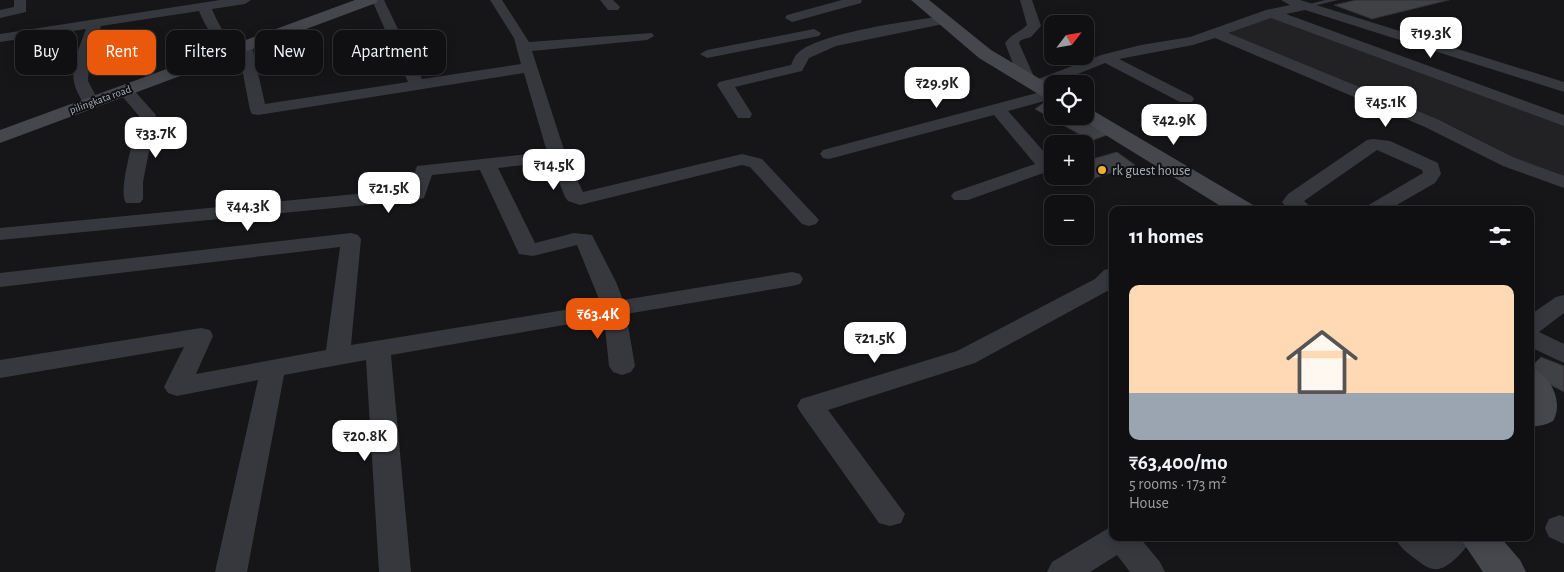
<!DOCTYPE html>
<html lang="en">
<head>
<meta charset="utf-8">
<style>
	body { margin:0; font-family:"Alegreya Sans",sans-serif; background:#19191b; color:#f1f3f6; height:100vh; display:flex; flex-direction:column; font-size:19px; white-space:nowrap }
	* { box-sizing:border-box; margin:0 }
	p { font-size:16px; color:#9c9d9f }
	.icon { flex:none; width:28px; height:28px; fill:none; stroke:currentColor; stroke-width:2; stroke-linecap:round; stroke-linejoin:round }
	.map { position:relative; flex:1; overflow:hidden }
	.panel { position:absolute; left:1109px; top:206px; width:425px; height:335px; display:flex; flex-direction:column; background:#101012; border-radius:10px; box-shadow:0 2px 12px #0003,0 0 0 1px #303032 }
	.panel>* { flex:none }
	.top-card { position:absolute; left:15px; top:30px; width:475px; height:45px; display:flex; gap:10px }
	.needle { width:32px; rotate:59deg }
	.tools { position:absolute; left:1044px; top:15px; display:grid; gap:10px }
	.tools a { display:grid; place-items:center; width:50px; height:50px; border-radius:10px; background:#101012; box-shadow:0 2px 12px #0003,0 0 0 1px #303032; font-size:25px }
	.price { position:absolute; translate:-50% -42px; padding:0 11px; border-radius:10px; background:#fff; color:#222; font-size:16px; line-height:32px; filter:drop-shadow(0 1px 2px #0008) }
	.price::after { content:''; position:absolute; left:50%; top:30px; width:15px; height:11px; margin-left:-8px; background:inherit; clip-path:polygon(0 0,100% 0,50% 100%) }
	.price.active { background:#ea580c; color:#fff }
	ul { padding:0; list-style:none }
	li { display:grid; align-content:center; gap:10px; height:265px; padding:0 20px }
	li span { display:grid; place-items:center; height:155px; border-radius:10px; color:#555 }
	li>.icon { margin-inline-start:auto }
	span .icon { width:90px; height:90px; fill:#fffc; stroke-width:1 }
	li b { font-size:21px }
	h2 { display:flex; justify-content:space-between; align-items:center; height:60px; padding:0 20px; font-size:21px }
	.pill { padding:0 18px; border-radius:10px; background:#101012; box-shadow:0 2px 12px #0003,0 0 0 1px #303032; font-size:18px; line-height:45px }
	.pill.active { background:#ea580c; color:#fff }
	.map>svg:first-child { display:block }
</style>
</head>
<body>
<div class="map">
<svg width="1564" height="572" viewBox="0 0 1564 572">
	<rect width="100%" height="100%" fill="#161618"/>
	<path fill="#222225" d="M 1270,17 L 1564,125 L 1564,178 L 1533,167 L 1454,127 L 1226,33 Z"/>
	<path fill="#404145" stroke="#303034" d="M 1356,0 L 1449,0 L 1372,19 L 1334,5 Z
		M 1046,101 L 1052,104 L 1052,116 L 1073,116 L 1107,135 L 1091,141 L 1035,109 Z
		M 1117,152 L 1135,165 L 1077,184 L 1067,176 L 1085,176 L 1085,161 Z
		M 1541,357 L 1564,366 L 1564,392 L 1530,374 L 1530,368 Z"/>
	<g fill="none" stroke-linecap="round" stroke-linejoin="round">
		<path fill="#37383d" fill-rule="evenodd" d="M 1325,0 L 1338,0 L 1305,8 L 1302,6 Z"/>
		<path fill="#37383d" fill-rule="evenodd" d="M 14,0 L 26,0 L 26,12 L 0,18 L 0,10 L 14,7 Z
			M 220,0 L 251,0 L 245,4 L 212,9 C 218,24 225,36 238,46 L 245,42 L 252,46 L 265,104 L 408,82 L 372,0 L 384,0 L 422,79 L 521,64 L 514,38 L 490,0 L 502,0 L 529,42 L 652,33 L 654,36 L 647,40 L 532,51 L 566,156 L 583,192 L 742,154 L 762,159 L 819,220 L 816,224 L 809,226 L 802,224 L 750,167 L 742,165 L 580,205 L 568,201 L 565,197 L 551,162 L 498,168 L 535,243 L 574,233 L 592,235 L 616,282 L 623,300 L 792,272 L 800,274 L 803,279 L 800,284 L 792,286 L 626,314 L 635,366 L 631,372 L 622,375 L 613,372 L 609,366 L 604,318 L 391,355 L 411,572 L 379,572 L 366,360 L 284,375 L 247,572 L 215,572 L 258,380 L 177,396 L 168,393 L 164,387 L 184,347 L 0,378 L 0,360 L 201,328 L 210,330 L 213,336 L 196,374 L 326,350 L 340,247 L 0,287 L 0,273 L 351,233 L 358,235 L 361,239 L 351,345 L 601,304 L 577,245 L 533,256 L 519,254 L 480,170 L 432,175 L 424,198 L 417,200 L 0,240 L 0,228 L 409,189 L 417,166 L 547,152 L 524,73 L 258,115 L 252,114 L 250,110 L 239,53 L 229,53 C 215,42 206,28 199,11 L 101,26 L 89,64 L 88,81 L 99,102 L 91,107 L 85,105 C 64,75 75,60 86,29 L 0,42 L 0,34 Z
			M 600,0 L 613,0 L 620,7 L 618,10 L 608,10 Z
			M 842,0 L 862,0 L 861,3 L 792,22 L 785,18 L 787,15 Z
			M 1020,0 L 1032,0 L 1041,26 L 1031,37 L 1021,40 L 1019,43 L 1035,79 L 1033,81 L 1101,55 L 1141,45 L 1190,37 L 1266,10 L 1290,5 L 1281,0 L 1300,0 L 1564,82 L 1564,92 L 1305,10 L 1286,14 L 1564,115 L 1564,126 L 1271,18 L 1228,33 L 1437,119 L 1515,158 L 1564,176 L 1564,188 L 1503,166 L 1425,127 L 1215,38 L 1193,45 L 1119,59 L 1192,96 L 1194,99 L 1192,102 L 1180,102 L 1105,63 L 1043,88 L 1031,88 L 1029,85 L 1031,83 L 1022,82 L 1019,79 L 1005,43 C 1011,34 1019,33 1027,25 Z
			M 943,16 L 948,17 L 950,20 L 948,23 L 836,46 L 809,58 L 802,71 L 735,87 L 752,114 L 750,118 L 738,118 L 717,85 L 719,82 L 791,65 C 793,60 795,55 799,52 C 823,32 910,21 943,16 Z
			M 814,29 L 821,33 L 819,36 L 707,58 L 700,54 L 707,50 Z
			M 125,85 L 131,87 L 156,115 L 143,182 L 143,199 L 140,203 L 126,203 C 117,190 136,133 139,116 L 117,90 Z
			M 1052,89 L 1052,99 L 1008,111 L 1052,161 L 1052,170 L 968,200 L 954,200 L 951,196 L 954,192 L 1035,164 L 994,115 L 829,159 L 823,158 L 820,154 L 823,150 Z
			M 1373,139 L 1390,141 L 1438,163 L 1441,174 L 1435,183 L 1388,210 L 1364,210 L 1367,206 L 1423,173 L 1422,170 L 1377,150 L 1304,201 L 1314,210 C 1302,210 1290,213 1282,202 L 1288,194 L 1367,140 Z
			M 1112,268 L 1111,289 L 975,363 L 828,410 L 905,514 L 901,523 L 890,526 L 879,523 L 801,413 L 797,406 L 801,399 L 957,351 L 1095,279 L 1104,270 Z
			M 1564,295 L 1564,313 L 1539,332 L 1564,344 L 1564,363 L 1530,347 L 1530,315 L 1556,297 Z
			M 1560,515 L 1564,517 L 1564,544 L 1549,537 L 1545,528 L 1549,519 Z
			M 1112,526 L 1112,538 L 1140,538 L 1160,562 L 1165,572 L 1130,572 L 1117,555 L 1090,572 L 1047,572 L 1052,562 Z
			M 1395,538 L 1472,538 C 1466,549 1448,571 1434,569 C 1426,568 1420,562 1414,558 C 1406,552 1400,547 1395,538 Z"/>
		<path fill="#45474d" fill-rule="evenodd" d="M 355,0 L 378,0 L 376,3 L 0,143 L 0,130 Z
			M 911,0 L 929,0 L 991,50 L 1052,86 L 1052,100 L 1045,98 L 979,58 Z
			M 1085,108 L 1092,110 L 1253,205 L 1256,210 L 1227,210 L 1078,118 L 1076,116 L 1085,116 Z
			M 1530,368 C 1551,374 1564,403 1553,421 C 1547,425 1537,426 1530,427 L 1530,403 L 1533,401 L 1530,397 Z
			M 1460,538 L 1501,538 L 1520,560 L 1526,572 L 1483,572 Z"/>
	</g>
	<circle fill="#f2b134" stroke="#111113" stroke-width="2" cx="1102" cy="170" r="5"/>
	<g text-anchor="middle" stroke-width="4" stroke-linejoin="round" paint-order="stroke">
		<g font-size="11" fill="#a8adb8" stroke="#111113">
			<text transform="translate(100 99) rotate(-20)" y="4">pilingkata road</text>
		</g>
		<g font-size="14" fill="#a8adb8" stroke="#111113" text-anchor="start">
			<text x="1112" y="175">rk guest house</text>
		</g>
	</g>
</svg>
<div class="tools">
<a><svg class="needle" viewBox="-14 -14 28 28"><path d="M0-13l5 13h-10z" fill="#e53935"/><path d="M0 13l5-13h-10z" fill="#9c9d9f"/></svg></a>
<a><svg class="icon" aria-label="locate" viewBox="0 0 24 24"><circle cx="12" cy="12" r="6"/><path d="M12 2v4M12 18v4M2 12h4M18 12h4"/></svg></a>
<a>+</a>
<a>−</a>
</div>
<b class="price" style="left:1431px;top:59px">₹19.3K</b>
<b class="price" style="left:937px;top:109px">₹29.9K</b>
<b class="price" style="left:1386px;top:128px">₹45.1K</b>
<b class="price" style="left:1174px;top:146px">₹42.9K</b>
<b class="price" style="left:156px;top:159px">₹33.7K</b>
<b class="price" style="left:554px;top:191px">₹14.5K</b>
<b class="price" style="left:389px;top:214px">₹21.5K</b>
<b class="price" style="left:248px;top:232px">₹44.3K</b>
<b class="price active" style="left:598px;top:340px">₹63.4K</b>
<b class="price" style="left:875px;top:364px">₹21.5K</b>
<b class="price" style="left:365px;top:462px">₹20.8K</b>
<div class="top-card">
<a class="pill">Buy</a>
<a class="pill active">Rent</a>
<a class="pill">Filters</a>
<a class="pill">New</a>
<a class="pill">Apartment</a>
</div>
<section class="panel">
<h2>11 homes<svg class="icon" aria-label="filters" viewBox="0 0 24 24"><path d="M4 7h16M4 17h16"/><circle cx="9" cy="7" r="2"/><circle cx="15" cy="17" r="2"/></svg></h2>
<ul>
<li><span style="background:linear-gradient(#ffd9b3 70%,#9aa5b1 0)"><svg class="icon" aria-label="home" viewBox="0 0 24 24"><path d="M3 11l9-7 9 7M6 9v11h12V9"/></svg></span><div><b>₹63,400/mo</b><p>5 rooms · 173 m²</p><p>House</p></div></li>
</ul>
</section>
</div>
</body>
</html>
